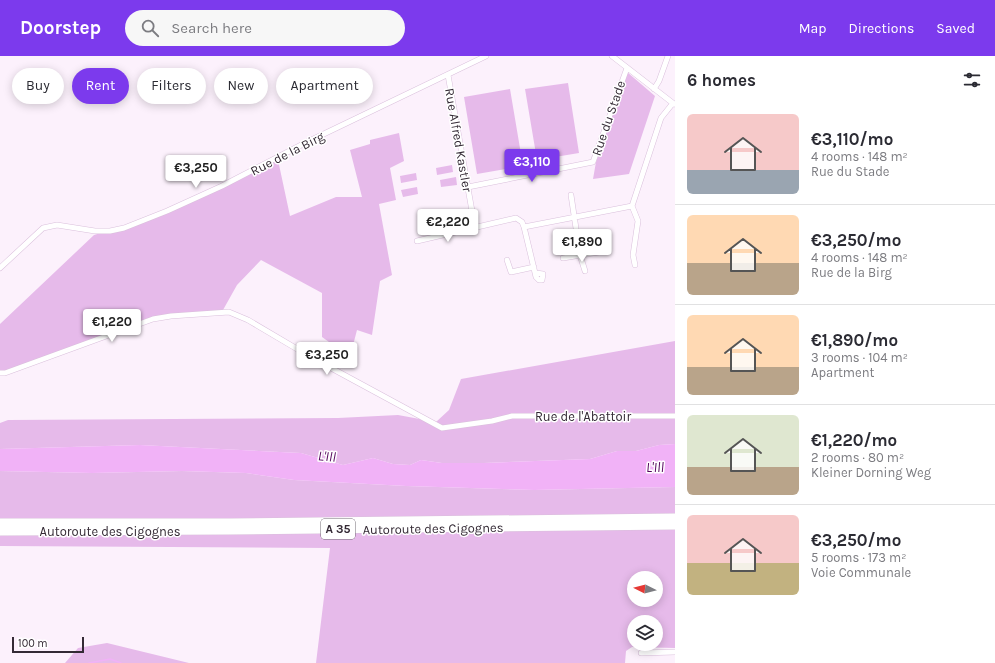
<!DOCTYPE html>
<html lang="en">
<head>
<meta charset="utf-8">
<style>
	body { margin:0; font-family:Karla,sans-serif; background:#f7f7f7; color:#2b2b33; height:100vh; display:flex; flex-direction:column; font-size:15px; white-space:nowrap }
	* { box-sizing:border-box; margin:0 }
	p { font-size:13px; color:#7c7c81 }
	.icon { flex:none; width:22px; height:22px; fill:none; stroke:currentColor; stroke-width:2; stroke-linecap:round; stroke-linejoin:round }
	.map { position:relative; flex:1; overflow:hidden }
	.drawer { display:flex; flex-direction:column; background:#fff; width:320px }
	.drawer>* { flex:none }
	.guide { position:absolute; left:12px; top:12px; width:380px; height:36px; display:flex; gap:8px }
	.needle { width:26px; rotate:276deg }
	.controls { position:absolute; left:627px; top:515px; display:grid; gap:8px }
	.controls a { display:grid; place-items:center; width:36px; height:36px; border-radius:50%; background:#fff; box-shadow:0 2px 10px #0003; font-size:20px }
	.scale { position:absolute; left:12px; bottom:10px; width:72px; box-sizing:border-box; padding-left:4px; border:2px solid #342a35; border-top:0; font-size:11px; line-height:14px; white-space:nowrap; color:#342a35; -webkit-text-stroke:3px #fff; paint-order:stroke }
	.price { position:absolute; translate:-50% -34px; padding:0 9px; border-radius:4px; background:#fff; color:#222; font-size:13px; line-height:26px; filter:drop-shadow(0 1px 2px #0008) }
	.price::after { content:''; position:absolute; left:50%; top:24px; width:12px; height:9px; margin-left:-6px; background:inherit; clip-path:polygon(0 0,100% 0,50% 100%) }
	.price.on { background:#7c3aed; color:#fff }
	ul { padding:0; list-style:none }
	li { display:flex; align-items:center; gap:12px; height:100px; padding:0 12px }
	li+li { border-top:1px solid #e1e1e2 }
	li span { display:grid; place-items:center; flex:none; width:112px; height:80px; border-radius:6px; color:#555 }
	li>.icon { margin-inline-start:auto }
	span .icon { width:48px; height:48px; fill:#fffc; stroke-width:1 }
	li b { font-size:17px }
	h2 { display:flex; justify-content:space-between; align-items:center; height:48px; padding:0 12px; font-size:17px }
	.pill { padding:0 14px; border-radius:18px; background:#fff; box-shadow:0 2px 10px #0003; font-size:14px; line-height:36px }
	.pill.on { background:#7c3aed; color:#fff }
	header { display:flex; align-items:center; gap:24px; box-sizing:border-box; height:56px; padding:0 20px; background:#7c3aed; color:#fff }
	header strong { font-size:19px }
	nav { display:flex; gap:22px; margin-inline-start:auto; font-size:14px }
	.search { width:280px; height:36px; background:#f7f7f7; display:flex; align-items:center; gap:10px; box-sizing:border-box; padding:0 14px; border-radius:22px; color:#7c7c81; font-size:15px }
	main { display:flex; flex:1; min-height:0 }
	.map>svg:first-child { display:block }
</style>
</head>
<body>
<header>
<strong>Doorstep</strong>
<div class="search"><svg class="icon" aria-label="search" viewBox="0 0 24 24"><circle cx="10" cy="10" r="6"/><path d="M15 15l6 6"/></svg>Search here</div>
<nav><a>Map</a><a>Directions</a><a>Saved</a></nav>
</header>
<main>
<div class="map">
<svg width="675" height="607" viewBox="0 0 675 607">
	<rect width="100%" height="100%" fill="#fcf1fc"/>
	<path fill="#e6baea" fill-rule="evenodd" d="M 627,16 L 655,40 L 629,118 L 593,123 L 596,106 Z
		M 568,27 L 579,97 L 537,104 L 525,33 Z
		M 510,33 L 523,110 L 477,118 L 464,41 Z
		M 399,77 L 404,105 L 390,112 L 396,144 L 379,148 L 392,219 L 380,225 L 372,279 L 357,274 L 350,301 L 322,281 L 322,237 L 261,204 L 237,229 L 223,254 L 152,265 L 4,316 L 0,315 L 0,268 L 94,179 L 168,156 L 278,104 L 290,160 L 336,141 L 362,141 L 350,94 L 370,88 L 370,84 Z
		M 452,109 L 453,116 L 437,119 L 436,112 Z
		M 416,117 L 417,124 L 401,127 L 400,120 Z
		M 456,121 L 457,129 L 441,131 L 440,124 Z
		M 417,131 L 418,138 L 403,141 L 401,134 Z
		M 675,285 L 675,388 L 659,389 L 636,395 L 617,395 L 590,403 L 484,407 L 442,407 L 421,404 L 410,409 L 393,408 L 373,402 L 343,409 L 301,397 L 140,389 L 0,393 L 0,367 L 8,364 L 338,362 L 398,359 L 436,366 L 449,354 L 461,323 Z
		M 0,415 L 92,417 L 182,415 L 246,417 L 294,424 L 406,430 L 534,434 L 675,431 L 675,592 L 632,591 L 626,595 L 625,607 L 316,607 L 330,492 L 0,490 ZM 634,522 L 656,522 L 656,544 L 634,544 ZM 634,566 L 656,566 L 656,588 L 634,588 Z
		M 107,587 L 189,607 L 65,607 L 78,592 Z"/>
	<path fill="#f1b2f7" d="M 675,388 L 675,431 L 534,434 L 406,430 L 294,424 L 246,417 L 182,415 L 92,417 L 0,415 L 0,393 L 140,389 L 301,397 L 343,409 L 373,402 L 393,408 L 410,409 L 421,404 L 442,407 L 484,407 L 590,403 L 617,395 L 636,395 L 659,389 Z"/>
	<g fill="none" stroke-linecap="round" stroke-linejoin="round">
		<path stroke="#f1b2f7" stroke-width="1.5" d="M 89,607 L 110,603 L 121,607"/>
		<g stroke="#dac0dc" stroke-width="6">
			<path id="minor" d="M 612,0 L 674,48
				M 448,19 L 475,172
				M 654,33 L 659,25 L 668,0
				M 468,131 L 593,106 L 627,12
				M 571,139 L 580,199 L 585,215
				M 524,171 L 536,221 L 539,224 L 542,224 L 543,218 L 536,217
				M 417,185 L 516,162 L 522,166 L 524,171 L 632,150
				M 563,202 L 599,196
				M 507,204 L 511,216 L 534,211
				M 635,209 L 633,199 L 638,165 L 632,150 L 661,62 L 673,47
				M 0,212 L 43,172 L 57,169 L 95,175 L 110,175 L 124,172 L 167,155 L 222,130 L 305,87 L 486,0
				M 0,317 L 5,317 L 153,263 L 171,260 L 229,256 L 248,264 L 309,300 L 442,372 L 492,365 L 512,360 L 675,360
				M 641,597 L 675,596"/>
		</g>
		<g stroke="#dac0dc" stroke-width="10">
			<path id="motorway" d="M 0,467 L 230,467 L 675,462
				M 0,475 L 229,474 L 675,469"/>
		</g>
		<use href="#minor" stroke="#fff" stroke-width="5"/>
		<use href="#motorway" stroke="#fff" stroke-width="9"/>
	</g>
	<g text-anchor="middle" stroke-width="3" stroke-linejoin="round" paint-order="stroke">
		<rect fill="#fff" stroke="#716a72" stroke-width="1" x="321" y="463" width="34" height="20" rx="3"/>
		<g font-size="12" font-weight="bold" fill="#342a35">
			<text x="338" y="477">A 35</text>
		</g>
		<g font-size="13" fill="#342a35" stroke="#fff">
			<text transform="translate(608 62) rotate(-71)" y="5">Rue du Stade</text>
			<text transform="translate(459 84) rotate(80)" y="5">Rue Alfred Kastler</text>
			<text transform="translate(287 97) rotate(-27)" y="5">Rue de la Birg</text>
			<text x="583" y="365">Rue de l'Abattoir</text>
			<text transform="translate(433 472) rotate(-1)" y="5">Autoroute des Cigognes</text>
			<text x="110" y="480">Autoroute des Cigognes</text>
		</g>
		<g font-size="14" font-style="italic" fill="#53045c" stroke="#fff">
			<text transform="translate(327 400) rotate(5)" y="5">L'Ill</text>
			<text x="655" y="416">L'Ill</text>
		</g>
	</g>
</svg>
<div class="controls">
<a><svg class="needle" viewBox="-14 -14 28 28"><path d="M0-13l5 13h-10z" fill="#e53935"/><path d="M0 13l5-13h-10z" fill="#7c7c81"/></svg></a>
<a><svg class="icon" aria-label="layers" viewBox="0 0 24 24"><path d="M12 4l9 5-9 5-9-5zM3 14l9 5 9-5"/></svg></a>
</div>
<div class="scale">100 m</div>
<b class="price on" style="left:532px;top:127px">€3,110</b>
<b class="price" style="left:196px;top:133px">€3,250</b>
<b class="price" style="left:448px;top:187px">€2,220</b>
<b class="price" style="left:582px;top:207px">€1,890</b>
<b class="price" style="left:112px;top:287px">€1,220</b>
<b class="price" style="left:327px;top:320px">€3,250</b>
<div class="guide">
<a class="pill">Buy</a>
<a class="pill on">Rent</a>
<a class="pill">Filters</a>
<a class="pill">New</a>
<a class="pill">Apartment</a>
</div>
</div>
<section class="drawer">
<h2>6 homes<svg class="icon" aria-label="filters" viewBox="0 0 24 24"><path d="M4 7h16M4 17h16"/><circle cx="9" cy="7" r="2"/><circle cx="15" cy="17" r="2"/></svg></h2>
<ul>
<li><span style="background:linear-gradient(#f6c9c9 70%,#9aa5b1 0)"><svg class="icon" aria-label="home" viewBox="0 0 24 24"><path d="M3 11l9-7 9 7M6 9v11h12V9"/></svg></span><div><b>€3,110/mo</b><p>4 rooms · 148 m²</p><p>Rue du Stade</p></div></li>
<li><span style="background:linear-gradient(#ffd9b3 60%,#b9a48a 0)"><svg class="icon" aria-label="home" viewBox="0 0 24 24"><path d="M3 11l9-7 9 7M6 9v11h12V9"/></svg></span><div><b>€3,250/mo</b><p>4 rooms · 148 m²</p><p>Rue de la Birg</p></div></li>
<li><span style="background:linear-gradient(#ffd9b3 65%,#b9a48a 0)"><svg class="icon" aria-label="home" viewBox="0 0 24 24"><path d="M3 11l9-7 9 7M6 9v11h12V9"/></svg></span><div><b>€1,890/mo</b><p>3 rooms · 104 m²</p><p>Apartment</p></div></li>
<li><span style="background:linear-gradient(#dfe7d0 65%,#b9a48a 0)"><svg class="icon" aria-label="home" viewBox="0 0 24 24"><path d="M3 11l9-7 9 7M6 9v11h12V9"/></svg></span><div><b>€1,220/mo</b><p>2 rooms · 80 m²</p><p>Kleiner Dorning Weg</p></div></li>
<li><span style="background:linear-gradient(#f6c9c9 60%,#c2b280 0)"><svg class="icon" aria-label="home" viewBox="0 0 24 24"><path d="M3 11l9-7 9 7M6 9v11h12V9"/></svg></span><div><b>€3,250/mo</b><p>5 rooms · 173 m²</p><p>Voie Communale</p></div></li>
</ul>
</section>
</main>
</body>
</html>
